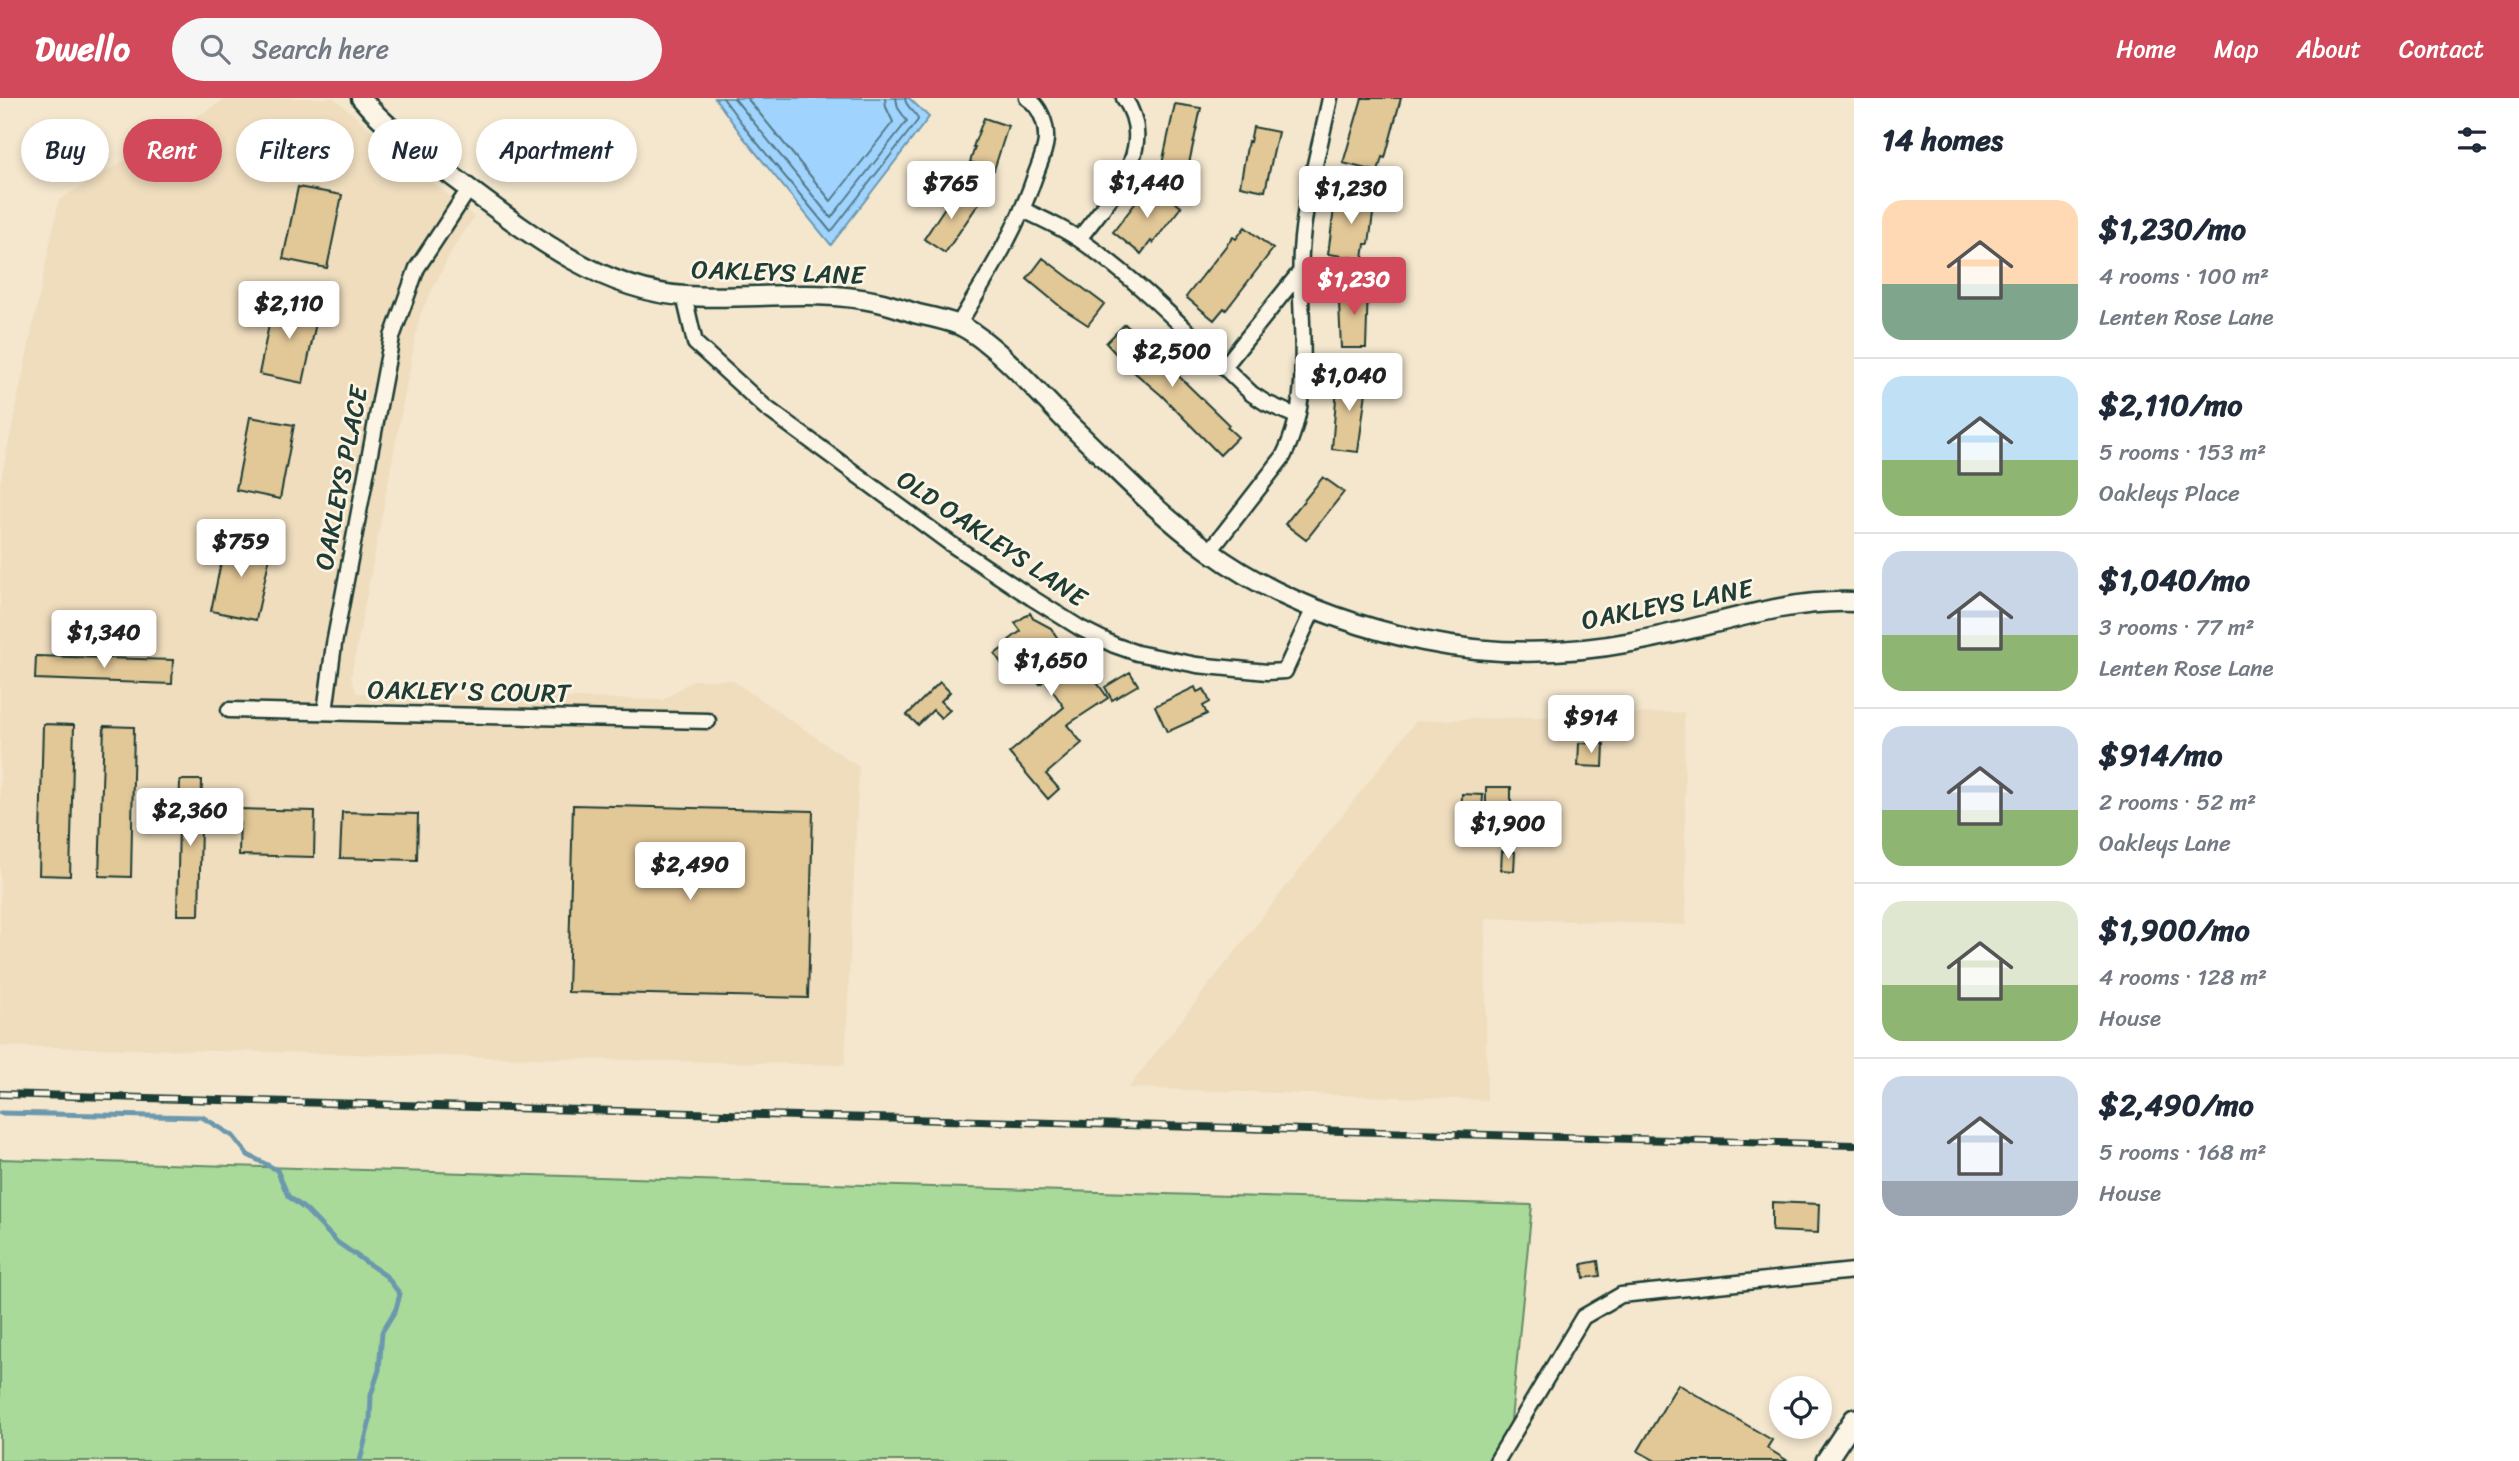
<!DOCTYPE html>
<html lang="en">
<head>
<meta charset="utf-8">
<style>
	body { margin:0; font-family:Sriracha,sans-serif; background:#f6f6f7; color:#1f2937; height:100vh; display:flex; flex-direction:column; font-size:26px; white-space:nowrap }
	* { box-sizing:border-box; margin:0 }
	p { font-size:23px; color:#747a83 }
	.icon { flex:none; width:38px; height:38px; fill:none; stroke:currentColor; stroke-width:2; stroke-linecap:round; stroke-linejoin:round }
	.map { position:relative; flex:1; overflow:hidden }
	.side { display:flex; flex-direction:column; background:#fff; width:665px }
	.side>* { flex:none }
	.guide { position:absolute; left:21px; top:21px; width:665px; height:63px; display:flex; gap:14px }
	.controls { position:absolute; left:1769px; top:1278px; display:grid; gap:14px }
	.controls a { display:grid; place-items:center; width:63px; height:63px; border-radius:50%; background:#fff; box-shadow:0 4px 10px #0003; font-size:35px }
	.price { position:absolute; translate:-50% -60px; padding:0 16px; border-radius:7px; background:#fff; color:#222; font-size:23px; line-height:46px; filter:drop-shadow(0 2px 4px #0008) }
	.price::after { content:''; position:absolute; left:50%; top:42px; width:21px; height:16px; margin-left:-10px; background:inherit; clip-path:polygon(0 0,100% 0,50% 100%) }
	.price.selected { background:#d1495b; color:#fff }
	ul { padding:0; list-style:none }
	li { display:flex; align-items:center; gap:21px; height:175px; padding:0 28px }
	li+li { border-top:2px solid #e0e1e3 }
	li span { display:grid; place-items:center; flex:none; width:196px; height:140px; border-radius:21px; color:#555 }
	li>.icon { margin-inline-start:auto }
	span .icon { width:84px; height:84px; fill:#fffc; stroke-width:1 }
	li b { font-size:30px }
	h2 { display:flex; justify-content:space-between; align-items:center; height:84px; padding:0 28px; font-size:30px }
	.pill { padding:0 24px; border-radius:32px; background:#fff; box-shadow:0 4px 10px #0003; font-size:24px; line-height:63px }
	.pill.selected { background:#d1495b; color:#fff }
	header { display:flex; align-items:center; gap:42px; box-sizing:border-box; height:98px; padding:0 35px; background:#d1495b; color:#fff }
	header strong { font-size:33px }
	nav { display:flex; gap:38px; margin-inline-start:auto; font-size:24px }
	.search { width:490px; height:63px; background:#f6f6f7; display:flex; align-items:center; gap:18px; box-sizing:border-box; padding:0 24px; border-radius:38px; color:#747a83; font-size:26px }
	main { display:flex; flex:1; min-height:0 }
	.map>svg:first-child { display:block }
</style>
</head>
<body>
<header>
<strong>Dwello</strong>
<div class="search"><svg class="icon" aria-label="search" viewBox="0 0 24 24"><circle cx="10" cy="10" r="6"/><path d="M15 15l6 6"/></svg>Search here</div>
<nav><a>Home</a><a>Map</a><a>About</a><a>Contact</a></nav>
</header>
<main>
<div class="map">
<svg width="1854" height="1363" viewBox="0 0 1854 1363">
	<rect width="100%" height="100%" fill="#f4e7ce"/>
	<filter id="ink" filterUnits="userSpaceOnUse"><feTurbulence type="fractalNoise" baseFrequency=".0143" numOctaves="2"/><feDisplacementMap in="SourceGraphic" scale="14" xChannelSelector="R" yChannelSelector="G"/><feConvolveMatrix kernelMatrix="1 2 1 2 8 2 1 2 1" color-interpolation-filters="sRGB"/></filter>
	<g filter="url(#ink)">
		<path fill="#efddbe" d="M 227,0 L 334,0 L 474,119 L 452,152 L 420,216 L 351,580 L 357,595 L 663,602 L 693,582 L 732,582 L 859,669 L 845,967 L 0,948 L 0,386 L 59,102 Z
			M 1684,614 L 1686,827 L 1485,820 L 1487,1002 L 1128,990 L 1416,623 Z"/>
		<path fill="#a9da9a" stroke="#648c67" stroke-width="2" d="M 0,1061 L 1532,1107 L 1507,1363 L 0,1363 Z"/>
		<path fill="#a0d4fe" stroke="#6c98ad" stroke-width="2" d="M 715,0 L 909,0 L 929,19 L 831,147 L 743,39 Z"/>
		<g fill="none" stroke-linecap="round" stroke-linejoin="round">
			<path stroke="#537985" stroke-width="2" d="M 723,0 L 749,35 L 831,134 L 918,22 C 917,13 905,10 905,0
				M 734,0 L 831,120 L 907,23 L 898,10 L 896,0
				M 747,0 L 831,103 L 893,24 L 886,9 L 885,0"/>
			<path stroke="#6c98ad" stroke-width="5" d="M 0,1015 L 202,1019 L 233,1038 L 248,1057 L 277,1072 L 288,1098 L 306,1112 L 337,1144 L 386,1178 L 400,1196 L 396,1211 L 382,1234 L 379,1272 L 371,1297 L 370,1322 L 360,1363"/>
		</g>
		<path fill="#e2c797" stroke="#1f3d34" stroke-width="2" d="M 1362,0 L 1401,0 L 1385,60 L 1382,59 L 1378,74 L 1343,65 Z
			M 1175,6 L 1201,10 L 1188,70 L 1162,66 Z
			M 984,20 L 1008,28 L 994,72 L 970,64 L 975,49 L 973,49 Z
			M 1253,29 L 1278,34 L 1265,93 L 1240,88 L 1248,43 L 1250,44 Z
			M 1154,87 L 1181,109 L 1153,145 L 1151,143 L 1141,156 L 1113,134 L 1141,98 L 1144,100 Z
			M 298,89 L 342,97 L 327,170 L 283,161 Z
			M 957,91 L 979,105 L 945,155 L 924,141 Z
			M 1339,96 L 1375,101 L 1369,146 L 1365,146 L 1363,161 L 1328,156 L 1334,111 L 1337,112 Z
			M 1245,129 L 1273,151 L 1226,212 L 1224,210 L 1214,222 L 1186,199 L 1233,139 L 1236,141 Z
			M 1043,160 L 1104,206 L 1088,227 L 1062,210 L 1027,181 Z
			M 1342,189 L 1368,189 L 1366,250 L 1341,250 L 1339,205 L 1342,205 Z
			M 274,202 L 319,211 L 303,285 L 259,276 Z
			M 1125,226 L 1229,327 L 1227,329 L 1238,339 L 1220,357 L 1161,297 L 1127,268 L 1106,245 Z
			M 1338,276 L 1366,279 L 1364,294 L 1366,294 L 1358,354 L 1332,351 Z
			M 250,319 L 294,327 L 280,401 L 236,392 Z
			M 1323,379 L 1344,394 L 1306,442 L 1285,426 Z
			M 226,440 L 272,449 L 256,522 L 211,513 Z
			M 1030,515 L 1034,521 L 1051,530 L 1067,555 L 1073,551 L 1108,600 L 1067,627 L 1082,645 L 1046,676 L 1059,691 L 1048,701 L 1009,655 L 1064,609 L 1045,582 L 1040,586 L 1026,567 L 1023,569 L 1019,563 L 1006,572 L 995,556 L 1011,544 L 1009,542 L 1021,533 L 1015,525 Z
			M 36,558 L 173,562 L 172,586 L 35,581 Z
			M 1130,574 L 1138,587 L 1112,602 L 1105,589 Z
			M 940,584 L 950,594 L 941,603 L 950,612 L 941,620 L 933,612 L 918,627 L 907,617 Z
			M 1195,589 L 1197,594 L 1204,591 L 1210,604 L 1203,608 L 1207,616 L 1167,634 L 1155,608 Z
			M 43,626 L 74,627 L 70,778 L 39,777 Z
			M 104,628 L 134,629 L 131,779 L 99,778 Z
			M 1579,645 L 1604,646 L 1603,669 L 1578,668 Z
			M 180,682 L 202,682 L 199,817 L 177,817 Z
			M 1486,689 L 1511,689 L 1511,708 L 1486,707 Z
			M 1462,696 L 1483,697 L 1481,731 L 1461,731 Z
			M 573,707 L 813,713 L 808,900 L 568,894 Z
			M 240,711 L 315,713 L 314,759 L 239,757 Z
			M 342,714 L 418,716 L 417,762 L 340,760 Z
			M 1502,753 L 1515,754 L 1514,773 L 1501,772 Z
			M 1772,1104 L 1819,1106 L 1818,1135 L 1772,1133 Z
			M 1598,1163 L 1600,1178 L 1584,1180 L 1582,1166 Z
			M 1678,1286 L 1772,1342 L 1767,1350 L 1788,1363 L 1656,1363 L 1638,1353 Z"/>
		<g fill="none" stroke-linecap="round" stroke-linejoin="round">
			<g stroke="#1f3d34" stroke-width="19">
				<path id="minor" d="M 1023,112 C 1043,121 1063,130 1080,142 C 1144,186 1196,243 1252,296 L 1266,305 L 1296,318
					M 1079,141 C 1109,100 1160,52 1124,0
					M 684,198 L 695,245 L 765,309 L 951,446 L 1032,500 L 1080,530 L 1114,547 L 1137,555 L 1197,567 L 1267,574 L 1285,573 L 1314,510
					M 958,227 C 987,179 1017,132 1035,78 C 1039,67 1045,54 1046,42 C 1047,26 1040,8 1027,0
					M 1224,269 L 1300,174
					M 1210,453 L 1283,359 C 1316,295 1297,221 1301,153 C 1304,101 1320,50 1330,0
					M 229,612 L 708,623
					M 325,614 L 334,546 L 392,239 L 417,170 L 469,91
					M 1497,1363 L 1583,1219 L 1621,1197 L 1854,1173"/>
			</g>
			<g stroke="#1f3d34" stroke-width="23">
				<path id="tertiary" d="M 361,0 C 388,32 423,56 456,81 C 523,131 599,193 685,198 C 749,202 815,190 878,204 C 892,207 905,212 918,216 C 932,219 946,222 959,227 C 994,243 1042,299 1071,328 C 1115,370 1158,416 1208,452 C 1270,498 1348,527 1423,543 C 1491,557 1563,557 1632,544 C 1706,531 1778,501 1854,504"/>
			</g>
			<g stroke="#1f3d34" stroke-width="24">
				<path id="secondary" d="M 1826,1363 L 1854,1321"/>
			</g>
			<use href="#minor" stroke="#fcf5e5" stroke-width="14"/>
			<use href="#tertiary" stroke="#fcf5e5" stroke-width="18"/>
			<use href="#secondary" stroke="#fcf5e5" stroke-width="19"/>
			<g stroke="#1f3d34" stroke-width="8">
				<path id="rail" d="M 0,996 L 1854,1047"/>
			</g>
			<use href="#rail" stroke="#fcf5e5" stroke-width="5" stroke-dasharray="16" stroke-linecap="butt"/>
		</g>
	</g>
	<g text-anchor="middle" stroke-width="5" stroke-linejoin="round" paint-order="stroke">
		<g font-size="26" fill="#1f3d34" stroke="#fcf5e5">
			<text transform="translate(778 174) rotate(2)" y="9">OAKLEYS LANE</text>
			<text transform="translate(341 380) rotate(-79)" y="9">OAKLEYS PLACE</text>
			<text transform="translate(992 440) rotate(34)" y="9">OLD OAKLEYS LANE</text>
			<text transform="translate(1667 506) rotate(-11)" y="9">OAKLEYS LANE</text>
			<text transform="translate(469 593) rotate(1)" y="9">OAKLEY'S COURT</text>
		</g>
	</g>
</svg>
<div class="controls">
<a><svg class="icon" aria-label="locate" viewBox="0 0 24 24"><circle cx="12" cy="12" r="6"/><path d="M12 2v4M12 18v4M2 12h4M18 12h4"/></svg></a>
</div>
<b class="price" style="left:1147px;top:122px">$1,440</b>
<b class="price" style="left:951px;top:123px">$765</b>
<b class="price" style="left:1351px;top:128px">$1,230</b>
<b class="price selected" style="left:1354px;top:219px">$1,230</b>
<b class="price" style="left:289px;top:243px">$2,110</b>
<b class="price" style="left:1172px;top:291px">$2,500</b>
<b class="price" style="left:1349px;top:315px">$1,040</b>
<b class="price" style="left:241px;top:481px">$759</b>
<b class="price" style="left:104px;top:572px">$1,340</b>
<b class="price" style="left:1051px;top:600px">$1,650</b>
<b class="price" style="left:1591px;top:657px">$914</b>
<b class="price" style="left:190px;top:750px">$2,360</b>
<b class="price" style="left:1508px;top:763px">$1,900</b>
<b class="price" style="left:690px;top:804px">$2,490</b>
<div class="guide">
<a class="pill">Buy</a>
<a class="pill selected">Rent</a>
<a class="pill">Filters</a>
<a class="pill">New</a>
<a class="pill">Apartment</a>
</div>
</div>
<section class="side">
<h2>14 homes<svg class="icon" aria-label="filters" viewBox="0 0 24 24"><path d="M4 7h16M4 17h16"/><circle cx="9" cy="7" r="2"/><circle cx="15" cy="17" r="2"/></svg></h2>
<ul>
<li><span style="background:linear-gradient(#ffd9b3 60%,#7fa58c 0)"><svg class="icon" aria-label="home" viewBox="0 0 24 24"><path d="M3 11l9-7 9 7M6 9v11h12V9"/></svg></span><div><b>$1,230/mo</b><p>4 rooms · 100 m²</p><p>Lenten Rose Lane</p></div></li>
<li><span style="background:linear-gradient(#bfe0f5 60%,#8fb573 0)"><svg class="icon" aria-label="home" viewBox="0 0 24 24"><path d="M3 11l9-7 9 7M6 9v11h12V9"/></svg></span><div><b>$2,110/mo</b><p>5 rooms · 153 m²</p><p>Oakleys Place</p></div></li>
<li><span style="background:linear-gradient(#c9d6e8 60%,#8fb573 0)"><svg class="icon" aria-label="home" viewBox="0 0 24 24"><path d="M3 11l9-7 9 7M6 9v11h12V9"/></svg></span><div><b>$1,040/mo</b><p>3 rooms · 77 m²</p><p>Lenten Rose Lane</p></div></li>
<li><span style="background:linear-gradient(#c9d6e8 60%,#8fb573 0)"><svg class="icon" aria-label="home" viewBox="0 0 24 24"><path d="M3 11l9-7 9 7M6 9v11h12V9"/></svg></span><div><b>$914/mo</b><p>2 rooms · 52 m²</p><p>Oakleys Lane</p></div></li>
<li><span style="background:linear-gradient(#dfe7d0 60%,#8fb573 0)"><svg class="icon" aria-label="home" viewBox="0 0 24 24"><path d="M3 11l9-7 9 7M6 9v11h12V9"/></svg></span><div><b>$1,900/mo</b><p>4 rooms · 128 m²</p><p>House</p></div></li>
<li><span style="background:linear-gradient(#c9d6e8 75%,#9aa5b1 0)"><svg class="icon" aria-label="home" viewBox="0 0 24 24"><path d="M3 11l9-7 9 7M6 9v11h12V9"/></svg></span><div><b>$2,490/mo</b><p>5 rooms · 168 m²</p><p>House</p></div></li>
</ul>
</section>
</main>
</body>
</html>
